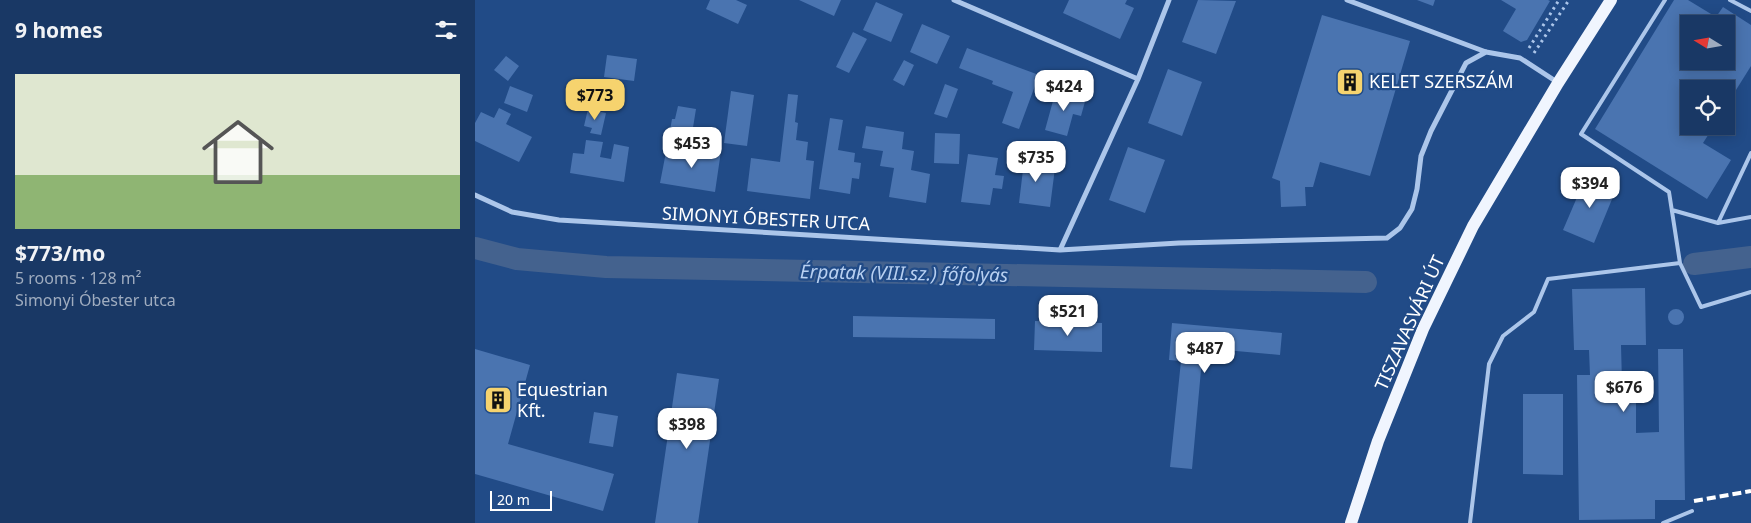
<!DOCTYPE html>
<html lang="en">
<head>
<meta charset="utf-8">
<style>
	body { margin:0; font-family:"Noto Sans",sans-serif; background:#26436e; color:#f1f3f6; height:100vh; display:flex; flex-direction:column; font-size:19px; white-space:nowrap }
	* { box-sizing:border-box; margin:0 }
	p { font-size:16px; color:#9facbf }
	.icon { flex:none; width:28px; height:28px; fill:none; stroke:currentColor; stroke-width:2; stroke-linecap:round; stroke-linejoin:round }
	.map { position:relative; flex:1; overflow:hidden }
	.side { display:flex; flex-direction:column; background:#193865; width:475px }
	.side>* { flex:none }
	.needle { width:32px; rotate:281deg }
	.fabs { position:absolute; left:1205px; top:15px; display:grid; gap:10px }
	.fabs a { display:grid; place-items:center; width:55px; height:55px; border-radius:0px; background:#193865; box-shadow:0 2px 12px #0003,0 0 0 1px #375279; font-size:25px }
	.scale { position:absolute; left:15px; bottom:12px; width:62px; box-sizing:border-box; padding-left:5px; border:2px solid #fff; border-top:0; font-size:14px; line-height:18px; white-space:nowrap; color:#fff; -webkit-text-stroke:4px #214b87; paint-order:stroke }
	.price { position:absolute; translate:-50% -42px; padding:0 11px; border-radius:10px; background:#fff; color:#222; font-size:16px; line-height:32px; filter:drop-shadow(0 1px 2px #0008) }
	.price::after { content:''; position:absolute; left:50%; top:30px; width:15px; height:11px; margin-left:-8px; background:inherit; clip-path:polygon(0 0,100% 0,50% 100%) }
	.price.active { background:#f6d36e; color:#111 }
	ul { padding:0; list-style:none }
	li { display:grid; align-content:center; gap:10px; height:265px; padding:0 15px }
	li+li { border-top:1px solid #375279 }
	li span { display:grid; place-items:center; height:155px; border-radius:0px; color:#555 }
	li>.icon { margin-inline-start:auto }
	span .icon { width:90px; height:90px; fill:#fffc; stroke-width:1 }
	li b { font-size:21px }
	h2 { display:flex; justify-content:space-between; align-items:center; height:60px; padding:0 15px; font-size:21px }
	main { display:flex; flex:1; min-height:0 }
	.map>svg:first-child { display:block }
</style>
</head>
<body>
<main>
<section class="side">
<h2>9 homes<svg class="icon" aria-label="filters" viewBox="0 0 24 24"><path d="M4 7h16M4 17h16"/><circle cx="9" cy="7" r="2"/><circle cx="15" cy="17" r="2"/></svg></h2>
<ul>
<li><span style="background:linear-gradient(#dfe7d0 65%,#8fb573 0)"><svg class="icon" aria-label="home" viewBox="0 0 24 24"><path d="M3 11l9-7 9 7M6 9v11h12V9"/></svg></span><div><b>$773/mo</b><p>5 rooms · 128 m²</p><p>Simonyi Óbester utca</p></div></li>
</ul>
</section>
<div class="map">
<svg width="1276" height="523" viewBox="0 0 1276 523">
	<rect width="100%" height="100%" fill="#214b87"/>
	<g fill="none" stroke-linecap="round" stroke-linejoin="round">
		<path stroke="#44628e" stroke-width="22" d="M 0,248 L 42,259 L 131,267 L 891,282
			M 1219,264 L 1276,257"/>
	</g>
	<path fill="#4a74b0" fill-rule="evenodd" d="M 235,0 L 261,0 L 272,5 L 263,24 L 231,9 Z
		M 324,0 L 366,0 L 359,16 Z
		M 594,0 L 652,0 L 650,4 L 659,8 L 645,39 L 588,13 Z
		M 723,0 L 761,1 L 741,54 L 707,42 Z
		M 942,0 L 960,0 L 958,6 Z
		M 1026,0 L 1073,0 L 1075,1 L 1052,40 L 1046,42 L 1028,31 L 1041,9 Z
		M 1199,0 L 1213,0 L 1241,17 L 1248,7 L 1276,25 L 1276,66 L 1251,106 L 1251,89 L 1214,89 L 1214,126 L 1239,126 L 1228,143 L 1256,160 L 1232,199 L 1120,129 ZM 1214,24 L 1251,24 L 1251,61 L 1214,61 Z
		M 401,2 L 428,14 L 416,42 L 388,30 Z
		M 847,15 L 935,41 L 895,176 L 845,162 L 838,187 L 830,187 L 831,206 L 806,207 L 805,181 L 797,178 Z
		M 447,24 L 475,36 L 462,64 L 435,52 Z
		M 378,32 L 392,39 L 374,73 L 361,67 Z
		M 492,48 L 564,75 L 544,129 L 527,123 L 538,92 L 517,84 L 518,81 L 484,68 Z
		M 132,55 L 162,59 L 159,81 L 129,77 Z
		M 31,56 L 44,66 L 33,81 L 19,70 Z
		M 429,60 L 439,65 L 429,86 L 418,80 Z
		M 693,69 L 727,82 L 707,136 L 673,123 Z
		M 470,84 L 483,89 L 472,118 L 459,114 Z
		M 35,86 L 58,95 L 52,112 L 29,103 Z
		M 581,90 L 611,98 L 606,116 L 598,114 L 592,136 L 570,130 Z
		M 256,91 L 279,95 L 272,146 L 249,143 Z
		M 313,94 L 323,95 L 320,122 L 323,123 L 321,140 L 333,142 L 331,160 L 339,161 L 335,199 L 272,191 L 276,158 L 305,162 Z
		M 203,106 L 221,109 L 215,146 L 193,142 L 197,119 L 200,119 Z
		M 24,108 L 36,114 L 31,124 L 57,137 L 44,162 L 0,141 L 0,123 L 6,112 L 19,118 Z
		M 113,109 L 131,113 L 126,135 L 115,133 L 117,128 L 109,126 Z
		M 355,118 L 368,120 L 363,150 L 380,153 L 379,162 L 386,163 L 384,179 L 377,178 L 375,194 L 344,189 Z
		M 391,126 L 429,132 L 427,149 L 439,151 L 436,170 L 455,174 L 451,203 L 414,197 L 419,168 L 405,166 L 408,151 L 387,148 Z
		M 460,133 L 485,134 L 484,164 L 459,163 Z
		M 111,140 L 128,142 L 125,157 L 136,159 L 139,144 L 154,147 L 149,182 L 95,173 L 98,153 L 109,154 Z
		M 217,147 L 246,151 L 240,192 L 185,183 L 191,152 L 215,156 Z
		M 653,147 L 690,160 L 670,213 L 634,200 Z
		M 550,153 L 562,154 L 561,166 L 580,168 L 575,207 L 544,203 Z
		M 493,154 L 523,158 L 520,175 L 529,176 L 527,189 L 518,188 L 515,205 L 486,202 Z
		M 1112,174 L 1142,187 L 1119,243 L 1088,230 Z
		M 1170,288 L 1171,345 L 1146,345 L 1147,383 L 1161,383 L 1161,433 L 1184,432 L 1183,349 L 1208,349 L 1210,500 L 1180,500 L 1180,519 L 1104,520 L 1102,375 L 1115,375 L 1114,350 L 1099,350 L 1097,289 Z
		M1193 317a8 8 0 1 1 16 0a8 8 0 1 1-16 0Z
		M 378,316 L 520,319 L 520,339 L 378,337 Z
		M 560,321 L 627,323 L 627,352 L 559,350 Z
		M 697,323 L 807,333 L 805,355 L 728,348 L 717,469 L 695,467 L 706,361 L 694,360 Z
		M 0,349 L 55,365 L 33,444 L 139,474 L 128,511 L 0,474 Z
		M 202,373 L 244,379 L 223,523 L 180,523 Z
		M 1048,394 L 1088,394 L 1088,475 L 1048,474 Z
		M 119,412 L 143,416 L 138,447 L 114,443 Z"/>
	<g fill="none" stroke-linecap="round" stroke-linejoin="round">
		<path stroke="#acc6ea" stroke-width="3" stroke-dasharray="2.5 4" stroke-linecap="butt" d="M 1054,48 L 1084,0
			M 1059,53 L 1094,0"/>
		<path stroke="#acc6ea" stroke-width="4" d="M 1255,0 L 1276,11
			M 1197,210 L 1243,223 L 1276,153
			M 1243,223 L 1276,217
			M 1205,263 L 1226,307 L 1276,292
			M 995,523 L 1014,364 L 1028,336 L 1059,312 L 1073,279 L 1205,263 L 1194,192 L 1106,134 L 1190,0
			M 1188,523 L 1217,511"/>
		<path stroke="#acc6ea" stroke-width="5" d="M 479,0 L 663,79
			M 872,0 L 1011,52 L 1045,58 L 1082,82
			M 0,195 L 37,212 L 84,220 L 585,250 L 704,243 L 912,238 L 925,228 L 937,209 L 942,189 L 946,156 L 956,131 L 991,63 L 1011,52
			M 585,250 L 663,79 L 694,0"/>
		<path stroke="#f0f5fe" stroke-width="12" d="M 876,523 L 903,441 L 948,329 L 998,226 L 1083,83 L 1136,0"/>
		<path stroke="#fff" stroke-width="4" stroke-dasharray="9 4" stroke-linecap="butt" d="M 1219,501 L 1276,491"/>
	</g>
	<defs>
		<g id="building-square" transform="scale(1.4375)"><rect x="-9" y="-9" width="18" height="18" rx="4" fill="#f6d36e" stroke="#214b87"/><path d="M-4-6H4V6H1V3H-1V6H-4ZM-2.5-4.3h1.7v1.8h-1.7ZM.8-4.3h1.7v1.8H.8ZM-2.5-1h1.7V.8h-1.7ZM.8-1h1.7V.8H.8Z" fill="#111"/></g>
	</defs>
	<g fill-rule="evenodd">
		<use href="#building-square" x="875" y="82"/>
		<use href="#building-square" x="23" y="400"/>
	</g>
	<g text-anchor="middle" stroke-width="4.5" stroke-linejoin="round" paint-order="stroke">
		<g font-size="18" fill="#fff" stroke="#214b87" text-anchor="start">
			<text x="894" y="88">KELET SZERSZÁM</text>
			<text x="42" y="396">Equestrian<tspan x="42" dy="21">Kft.</tspan></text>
		</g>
		<g font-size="18" fill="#fff" stroke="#214b87">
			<text transform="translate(291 219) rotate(3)" y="6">SIMONYI ÓBESTER UTCA</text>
			<text transform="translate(935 323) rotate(-66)" y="6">TISZAVASVÁRI ÚT</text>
		</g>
		<g font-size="19" font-style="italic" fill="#b8d0f1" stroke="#214b87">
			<text transform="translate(429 273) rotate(1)" y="7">Érpatak (VIII.sz.) főfolyás</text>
		</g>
	</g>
</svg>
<div class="fabs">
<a><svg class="needle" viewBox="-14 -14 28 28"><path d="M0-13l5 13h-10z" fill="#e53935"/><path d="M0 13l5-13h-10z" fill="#9facbf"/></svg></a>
<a><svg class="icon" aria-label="locate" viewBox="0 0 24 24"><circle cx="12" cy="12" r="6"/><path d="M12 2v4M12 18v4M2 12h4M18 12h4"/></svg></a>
</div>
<div class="scale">20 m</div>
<b class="price" style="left:589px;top:112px">$424</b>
<b class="price active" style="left:120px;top:121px">$773</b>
<b class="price" style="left:217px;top:169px">$453</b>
<b class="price" style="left:561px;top:183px">$735</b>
<b class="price" style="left:1115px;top:209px">$394</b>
<b class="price" style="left:593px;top:337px">$521</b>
<b class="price" style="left:730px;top:374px">$487</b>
<b class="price" style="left:1149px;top:413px">$676</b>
<b class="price" style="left:212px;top:450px">$398</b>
</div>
</main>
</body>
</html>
